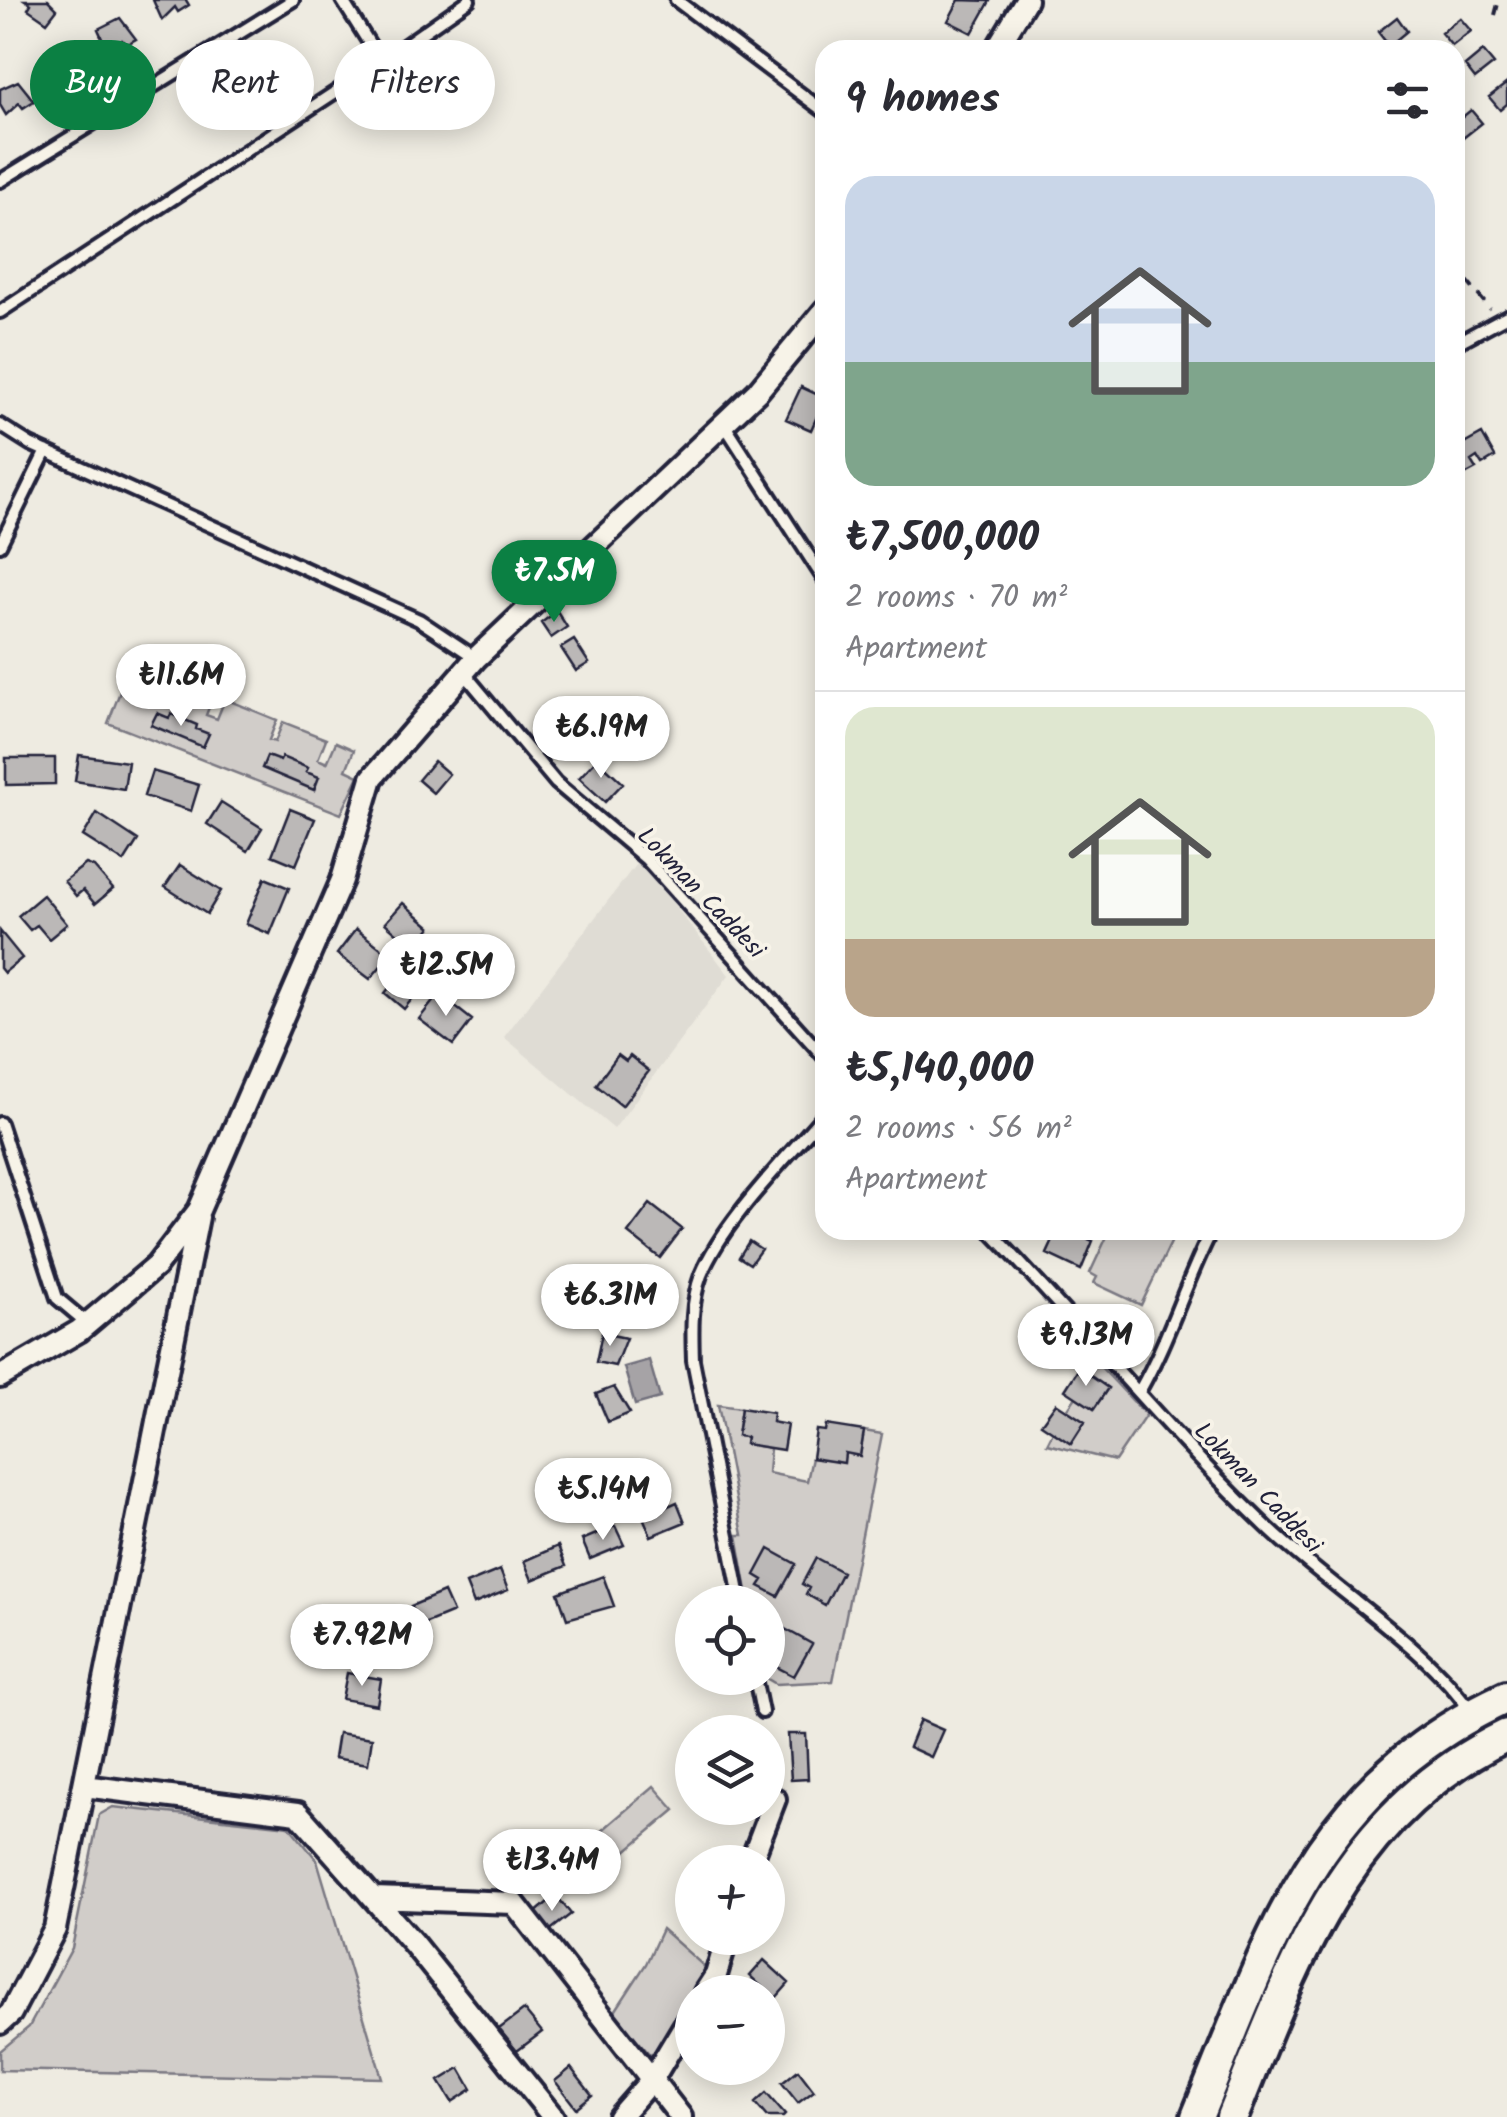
<!DOCTYPE html>
<html lang="en">
<head>
<meta charset="utf-8">
<style>
	body { margin:0; font-family:Kalam,sans-serif; background:#f2f2f3; color:#2b2b33; height:100vh; display:flex; flex-direction:column; font-size:38px; white-space:nowrap }
	* { box-sizing:border-box; margin:0 }
	p { font-size:32px; color:#7c7c81 }
	.icon { flex:none; width:55px; height:55px; fill:none; stroke:currentColor; stroke-width:2; stroke-linecap:round; stroke-linejoin:round }
	.map { position:relative; flex:1; overflow:hidden }
	.panel { position:absolute; left:815px; top:40px; width:650px; height:1200px; display:flex; flex-direction:column; background:#fff; border-radius:30px; box-shadow:0 5px 25px #0003 }
	.panel>* { flex:none }
	.top-card { position:absolute; left:30px; top:40px; width:635px; height:90px; display:flex; gap:20px }
	.tools { position:absolute; left:675px; top:1585px; display:grid; gap:20px }
	.tools a { display:grid; place-items:center; width:110px; height:110px; border-radius:50%; background:#fff; box-shadow:0 5px 25px #0003; font-size:50px }
	.price { position:absolute; translate:-50% -85px; padding:0 22px; border-radius:35px; background:#fff; color:#222; font-size:32px; line-height:65px; filter:drop-shadow(0 2px 5px #0008) }
	.price::after { content:''; position:absolute; left:50%; top:60px; width:30px; height:22px; margin-left:-15px; background:inherit; clip-path:polygon(0 0,100% 0,50% 100%) }
	.price.current { background:#0b8043; color:#fff }
	ul { padding:0; list-style:none }
	li { display:grid; align-content:center; gap:20px; height:530px; padding:0 30px }
	li+li { border-top:2px solid #e1e1e2 }
	li span { display:grid; place-items:center; height:310px; border-radius:30px; color:#555 }
	li>.icon { margin-inline-start:auto }
	span .icon { width:180px; height:180px; fill:#fffc; stroke-width:1 }
	li b { font-size:42px }
	h2 { display:flex; justify-content:space-between; align-items:center; height:120px; padding:0 30px; font-size:42px }
	.chip { padding:0 35px; border-radius:45px; background:#fff; box-shadow:0 5px 25px #0003; font-size:35px; line-height:90px }
	.chip.current { background:#0b8043; color:#fff }
	.map>svg:first-child { display:block }
</style>
</head>
<body>
<div class="map">
<svg width="1507" height="2117" viewBox="0 0 1507 2117">
	<rect width="100%" height="100%" fill="#eeebe1"/>
	<filter id="ink" filterUnits="userSpaceOnUse"><feTurbulence type="fractalNoise" baseFrequency=".01" numOctaves="2"/><feDisplacementMap in="SourceGraphic" scale="20" xChannelSelector="R" yChannelSelector="G"/><feConvolveMatrix kernelMatrix="1 2 1 2 8 2 1 2 1" color-interpolation-filters="sRGB"/></filter>
	<g filter="url(#ink)">
		<path fill="#dfdcd4" d="M 639,860 L 729,975 L 614,1129 L 504,1037 Z"/>
		<path fill="#d1cdc9" stroke="#7a7882" stroke-width="2.5" d="M 133,658 L 145,662 L 142,671 L 164,680 L 159,696 L 165,698 L 173,678 L 214,695 L 206,715 L 217,719 L 225,699 L 277,720 L 269,740 L 275,742 L 283,722 L 326,739 L 318,759 L 327,763 L 336,742 L 354,750 L 346,770 L 359,776 L 341,814 L 108,723 Z
			M 1110,1230 L 1177,1230 L 1141,1305 L 1094,1283 L 1097,1277 L 1090,1273 Z
			M 1096,1362 L 1146,1415 L 1115,1461 L 1047,1444 L 1053,1432 L 1070,1443 L 1085,1422 L 1067,1410 L 1076,1397 L 1094,1409 L 1108,1388 L 1087,1374 Z
			M 718,1405 L 741,1408 L 737,1436 L 746,1437 L 746,1444 L 770,1448 L 768,1473 L 807,1481 L 812,1458 L 843,1462 L 845,1453 L 860,1455 L 864,1431 L 882,1434 L 833,1681 L 776,1684 L 766,1678 L 768,1602 L 749,1602 L 737,1535 L 743,1535 Z
			M 1507,1710 L 1507,1720 C 1463,1753 1405,1789 1366,1826 C 1289,1902 1257,2020 1217,2117 L 1207,2117 L 1289,1923 L 1374,1804 L 1438,1750 Z
			M 654,1786 L 675,1810 L 612,1863 L 592,1839 Z
			M 113,1807 L 289,1826 L 317,1860 L 382,2078 L 0,2070 L 0,2051 L 29,2027 L 72,1948 L 99,1815 Z
			M 662,1929 L 706,1968 L 687,2007 L 653,2058 L 614,2013 L 646,1964 Z"/>
		<path fill="#a6a3a6" stroke="#716f7b" stroke-width="2.5" d="M 649,1360 L 660,1398 L 635,1405 L 624,1367 Z"/>
		<path fill="#bbb8b7" stroke="#22223b" stroke-width="2.5" d="M 25,0 L 48,0 L 57,9 L 47,22 L 28,9 L 31,4 Z
			M 153,0 L 186,0 L 189,5 L 178,12 L 175,7 L 162,20 Z
			M 959,0 L 990,1 L 972,33 L 948,21 Z
			M 1397,17 L 1407,31 L 1389,46 L 1378,32 Z
			M 120,18 L 136,39 L 125,45 L 122,40 L 109,53 L 98,29 Z
			M 1460,18 L 1471,31 L 1452,46 L 1441,33 Z
			M 69,50 L 86,70 L 75,77 L 72,72 L 58,85 L 47,61 Z
			M 1483,51 L 1494,64 L 1475,79 L 1465,66 Z
			M 18,81 L 34,101 L 23,108 L 19,103 L 6,115 L 0,105 L 0,89 Z
			M 1507,83 L 1507,104 L 1500,110 L 1489,97 Z
			M 1471,110 L 1482,123 L 1463,138 L 1455,123 Z
			M 801,387 L 825,398 L 811,430 L 786,419 Z
			M 1482,434 L 1495,457 L 1482,465 L 1477,457 L 1471,461 L 1476,469 L 1461,477 L 1455,467 L 1455,449 Z
			M 557,611 L 567,627 L 551,638 L 541,623 Z
			M 574,640 L 589,663 L 576,671 L 561,648 Z
			M 157,713 L 169,718 L 171,714 L 197,725 L 196,729 L 209,734 L 203,747 L 151,725 Z
			M 79,755 L 128,762 L 124,789 L 75,781 Z
			M 267,756 L 280,761 L 282,757 L 308,768 L 306,772 L 319,777 L 314,790 L 262,768 Z
			M 6,758 L 55,758 L 55,784 L 6,785 Z
			M 597,759 L 623,783 L 605,802 L 579,778 Z
			M 434,761 L 449,774 L 433,793 L 418,780 Z
			M 152,771 L 199,785 L 191,811 L 144,796 Z
			M 221,802 L 262,828 L 248,851 L 207,824 Z
			M 290,809 L 315,819 L 296,865 L 272,855 Z
			M 97,813 L 138,840 L 124,862 L 83,836 Z
			M 86,864 L 94,867 L 113,889 L 95,904 L 83,890 L 76,896 L 64,881 Z
			M 180,865 L 221,891 L 207,914 L 165,887 Z
			M 265,878 L 289,888 L 270,934 L 246,924 Z
			M 43,895 L 67,924 L 49,939 L 37,925 L 30,930 L 18,916 Z
			M 403,903 L 431,927 L 414,948 L 385,923 Z
			M 356,929 L 390,955 L 370,979 L 337,954 Z
			M 0,931 L 22,958 L 4,973 L 0,968 Z
			M 406,967 L 425,983 L 404,1009 L 385,993 Z
			M 439,994 L 472,1020 L 453,1045 L 419,1019 Z
			M 618,1055 L 626,1061 L 630,1056 L 649,1071 L 622,1106 L 596,1085 Z
			M 650,1204 L 682,1229 L 660,1258 L 628,1233 Z
			M 1058,1230 L 1068,1230 L 1093,1241 L 1081,1270 L 1047,1254 Z
			M 749,1241 L 761,1249 L 750,1264 L 739,1257 Z
			M 602,1333 L 626,1338 L 615,1366 L 596,1362 Z
			M 1079,1368 L 1108,1388 L 1094,1409 L 1065,1390 Z
			M 614,1387 L 630,1413 L 608,1422 L 596,1394 Z
			M 1056,1403 L 1085,1422 L 1071,1444 L 1041,1424 Z
			M 741,1408 L 773,1413 L 772,1422 L 787,1425 L 783,1450 L 745,1444 L 746,1437 L 737,1436 Z
			M 826,1425 L 864,1431 L 860,1456 L 845,1453 L 844,1463 L 812,1458 L 816,1430 L 825,1431 Z
			M 677,1502 L 685,1522 L 651,1536 L 643,1517 Z
			M 615,1526 L 624,1545 L 590,1559 L 582,1540 Z
			M 558,1546 L 566,1566 L 532,1580 L 524,1561 Z
			M 769,1549 L 796,1564 L 778,1596 L 759,1586 L 763,1580 L 755,1575 Z
			M 816,1558 L 842,1572 L 825,1605 L 806,1594 L 809,1588 L 802,1584 Z
			M 500,1570 L 508,1590 L 474,1604 L 466,1584 Z
			M 603,1576 L 614,1606 L 567,1619 L 558,1593 Z
			M 444,1592 L 453,1612 L 419,1626 L 411,1606 Z
			M 390,1616 L 398,1635 L 364,1649 L 356,1630 Z
			M 785,1629 L 812,1644 L 794,1676 L 775,1666 L 779,1660 L 771,1655 Z
			M 347,1673 L 381,1679 L 377,1705 L 342,1699 Z
			M 920,1720 L 943,1730 L 931,1757 L 909,1747 Z
			M 338,1733 L 372,1738 L 368,1764 L 334,1758 Z
			M 788,1734 L 806,1734 L 808,1779 L 791,1780 Z
			M 556,1895 L 571,1914 L 548,1932 L 534,1914 Z
			M 764,1960 L 789,1983 L 775,1999 L 750,1976 Z
			M 524,2010 L 542,2032 L 517,2051 L 499,2029 Z
			M 460,2068 L 472,2089 L 452,2102 L 439,2081 Z
			M 571,2068 L 592,2095 L 576,2108 L 555,2081 Z
			M 798,2070 L 814,2091 L 798,2103 L 782,2083 Z
			M 766,2093 L 785,2115 L 783,2117 L 767,2117 L 755,2103 Z"/>
		<g fill="none" stroke-linecap="round" stroke-linejoin="round">
			<g stroke="#22223b" stroke-width="18">
				<path id="service" d="M 342,0 L 381,62
					M 676,0 L 825,112
					M 0,181 L 293,0
					M 0,312 L 372,68 L 469,0
					M 1455,344 L 1507,316
					M 724,424 L 825,581
					M 0,425 L 30,444 L 419,620 L 476,658
					M 0,545 L 46,451
					M 464,673 L 556,783 L 646,859 L 825,1058
					M 0,1123 L 57,1298 L 88,1324
					M 989,1230 C 1083,1327 1172,1437 1270,1530 C 1330,1587 1428,1647 1472,1713
					M 1140,1390 C 1169,1339 1185,1283 1212,1230
					M 741,1602 L 693,1360 C 692,1331 691,1302 701,1275 C 723,1221 787,1158 825,1113
					M 755,1678 L 762,1712"/>
			</g>
			<g stroke="#22223b" stroke-width="28">
				<path id="minor" d="M 996,50 L 1026,0
					M 0,1377 L 79,1331 L 156,1266 L 199,1210 L 342,880 L 372,778 L 476,658 L 757,392 L 825,310
					M 84,1786 L 298,1813 L 413,1943 L 553,2117
					M 751,1862 L 775,1799
					M 374,1898 L 514,1903 L 681,2117
					M 705,1992 L 716,1975 L 727,1938
					M 0,2023 L 11,2013 L 55,1929 L 198,1217
					M 619,2117 L 653,2078 L 692,2013"/>
			</g>
			<g stroke="#22223b" stroke-width="38">
				<path id="primary" d="M 1197,2117 C 1271,1938 1315,1785 1507,1697
					M 1232,2117 C 1296,1960 1343,1815 1507,1735"/>
			</g>
			<path stroke="#22223b" stroke-width="4" stroke-dasharray="10 8" stroke-linecap="butt" d="M 1495,15 L 1499,0
				M 1455,267 L 1490,309"/>
			<use href="#service" stroke="#f7f3e8" stroke-width="10"/>
			<use href="#minor" stroke="#f7f3e8" stroke-width="20"/>
			<use href="#primary" stroke="#f7f3e8" stroke-width="30"/>
		</g>
	</g>
	<g text-anchor="middle" stroke-width="8" stroke-linejoin="round" paint-order="stroke">
		<g font-size="25" fill="#22223b" stroke="#f7f3e8">
			<text transform="translate(702 892) rotate(46)" y="9">Lokman Caddesi</text>
			<text transform="translate(1259 1487) rotate(46)" y="9">Lokman Caddesi</text>
		</g>
	</g>
</svg>
<div class="tools">
<a><svg class="icon" aria-label="locate" viewBox="0 0 24 24"><circle cx="12" cy="12" r="6"/><path d="M12 2v4M12 18v4M2 12h4M18 12h4"/></svg></a>
<a><svg class="icon" aria-label="layers" viewBox="0 0 24 24"><path d="M12 4l9 5-9 5-9-5zM3 14l9 5 9-5"/></svg></a>
<a>+</a>
<a>−</a>
</div>
<b class="price current" style="left:554px;top:625px">₺7.5M</b>
<b class="price" style="left:181px;top:729px">₺11.6M</b>
<b class="price" style="left:601px;top:781px">₺6.19M</b>
<b class="price" style="left:446px;top:1019px">₺12.5M</b>
<b class="price" style="left:610px;top:1349px">₺6.31M</b>
<b class="price" style="left:1086px;top:1389px">₺9.13M</b>
<b class="price" style="left:603px;top:1543px">₺5.14M</b>
<b class="price" style="left:362px;top:1689px">₺7.92M</b>
<b class="price" style="left:552px;top:1914px">₺13.4M</b>
<div class="top-card">
<a class="chip current">Buy</a>
<a class="chip">Rent</a>
<a class="chip">Filters</a>
</div>
<section class="panel">
<h2>9 homes<svg class="icon" aria-label="filters" viewBox="0 0 24 24"><path d="M4 7h16M4 17h16"/><circle cx="9" cy="7" r="2"/><circle cx="15" cy="17" r="2"/></svg></h2>
<ul>
<li><span style="background:linear-gradient(#c9d6e8 60%,#7fa58c 0)"><svg class="icon" aria-label="home" viewBox="0 0 24 24"><path d="M3 11l9-7 9 7M6 9v11h12V9"/></svg></span><div><b>₺7,500,000</b><p>2 rooms · 70 m²</p><p>Apartment</p></div></li>
<li><span style="background:linear-gradient(#dfe7d0 75%,#b9a48a 0)"><svg class="icon" aria-label="home" viewBox="0 0 24 24"><path d="M3 11l9-7 9 7M6 9v11h12V9"/></svg></span><div><b>₺5,140,000</b><p>2 rooms · 56 m²</p><p>Apartment</p></div></li>
</ul>
</section>
</div>
</body>
</html>
